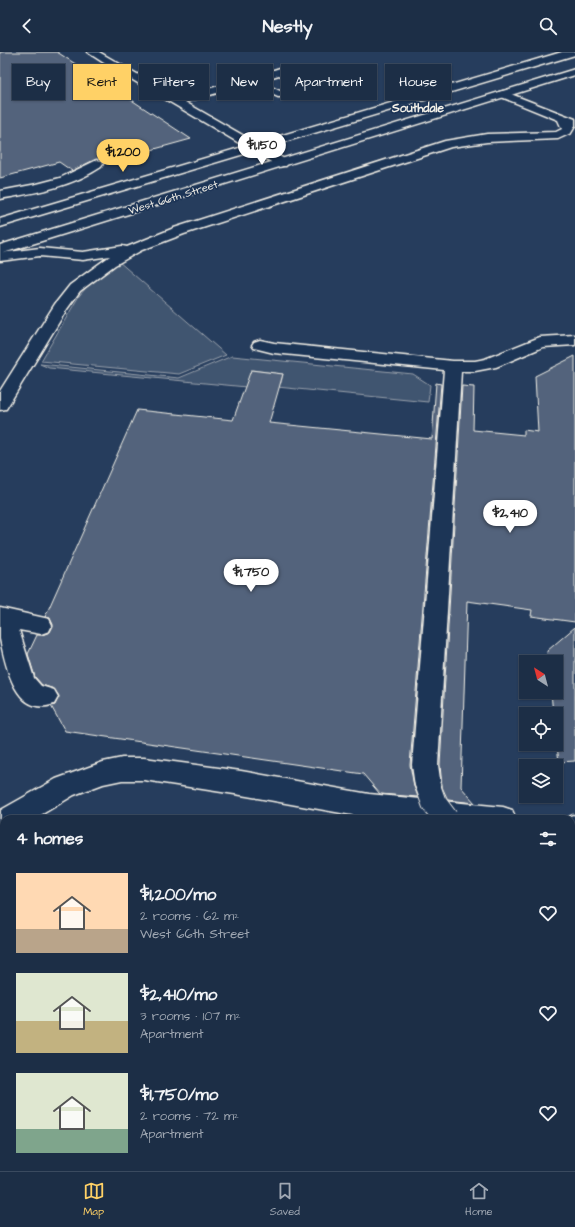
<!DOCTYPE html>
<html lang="en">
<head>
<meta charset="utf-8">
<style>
	body { margin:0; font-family:"Architects Daughter",sans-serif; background:#25364d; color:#f1f3f6; height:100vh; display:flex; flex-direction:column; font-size:15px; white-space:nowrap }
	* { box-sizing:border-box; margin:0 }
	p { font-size:13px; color:#a0a8b3 }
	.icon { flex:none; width:22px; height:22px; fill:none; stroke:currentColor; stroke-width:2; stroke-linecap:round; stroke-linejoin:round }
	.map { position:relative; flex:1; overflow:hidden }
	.sheet { position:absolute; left:0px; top:763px; width:575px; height:356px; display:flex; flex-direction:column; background:#1c2e46; border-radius:12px 12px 0 0; box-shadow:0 1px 3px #0004,0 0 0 1px #3a4a5f }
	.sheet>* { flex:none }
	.hud { position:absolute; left:12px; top:12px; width:551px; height:36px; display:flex; gap:8px }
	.needle { width:26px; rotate:324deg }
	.controls { position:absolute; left:519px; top:603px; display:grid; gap:8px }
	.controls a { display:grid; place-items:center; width:44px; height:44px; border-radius:0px; background:#1c2e46; box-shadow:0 1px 3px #0004,0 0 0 1px #3a4a5f; font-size:20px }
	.price { position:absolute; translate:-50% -34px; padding:0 9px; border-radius:14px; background:#fff; color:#222; font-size:13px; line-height:26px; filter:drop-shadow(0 1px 2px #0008) }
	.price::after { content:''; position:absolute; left:50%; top:24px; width:12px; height:9px; margin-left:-6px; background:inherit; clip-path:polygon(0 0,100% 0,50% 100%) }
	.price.on { background:#ffd166; color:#111 }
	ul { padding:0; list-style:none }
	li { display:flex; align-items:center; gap:12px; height:100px; padding:0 16px }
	li span { display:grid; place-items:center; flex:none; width:112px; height:80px; border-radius:0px; color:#555 }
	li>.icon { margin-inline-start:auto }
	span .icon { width:48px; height:48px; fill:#fffc; stroke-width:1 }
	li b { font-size:17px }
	h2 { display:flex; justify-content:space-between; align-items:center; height:48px; padding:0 16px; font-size:17px }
	.chip { padding:0 14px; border-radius:0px; background:#1c2e46; box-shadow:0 1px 3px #0004,0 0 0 1px #3a4a5f; font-size:14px; line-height:36px }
	.chip.on { background:#ffd166; color:#111 }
	header { display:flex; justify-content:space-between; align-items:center; height:52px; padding:0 16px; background:#1c2e46; font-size:18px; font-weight:700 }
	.tab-bar { display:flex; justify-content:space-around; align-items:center; height:56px; border-top:1px solid #3a4a5f; background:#1c2e46; font-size:11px; color:#a0a8b3 }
	.tab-bar a { display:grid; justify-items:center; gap:2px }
	.tab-bar .on { color:#ffd166 }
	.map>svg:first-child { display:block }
</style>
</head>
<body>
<header><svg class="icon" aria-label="back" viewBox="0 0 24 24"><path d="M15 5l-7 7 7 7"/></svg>Nestly<svg class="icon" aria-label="search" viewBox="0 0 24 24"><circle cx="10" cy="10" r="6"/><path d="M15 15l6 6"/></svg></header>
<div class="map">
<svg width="575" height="1119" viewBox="0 0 575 1119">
	<rect width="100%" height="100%" fill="#263d5d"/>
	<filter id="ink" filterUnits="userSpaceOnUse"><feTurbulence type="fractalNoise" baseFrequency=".025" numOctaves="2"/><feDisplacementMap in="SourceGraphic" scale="8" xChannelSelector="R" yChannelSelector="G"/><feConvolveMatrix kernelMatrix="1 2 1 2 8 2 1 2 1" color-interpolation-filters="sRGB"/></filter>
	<g filter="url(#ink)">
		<path fill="#40546f" stroke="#9aa2ac" d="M 118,209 L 226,303 L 179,322 L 41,309 L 79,244 L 92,229 Z
			M 232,304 L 413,322 L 430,333 L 428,350 L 277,335 L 281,331 L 283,322 L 252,318 L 257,336 L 49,316 L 40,312 L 179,326 Z
			M 0,864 L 4,872 L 4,989 L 0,981 Z
			M 63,1115 L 125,1115 L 127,1119 L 65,1119 Z"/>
		<path fill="#52647b" stroke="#f4f1e8" d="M 0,0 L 57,0 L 94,24 L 93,28 L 95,30 L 104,30 L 191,87 L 104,111 L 101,108 L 96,107 L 72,119 L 59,110 L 0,126 Z
			M 575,304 L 575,570 L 531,564 L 532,558 L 467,549 L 461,735 L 475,751 L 448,748 L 442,735 L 440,713 L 462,334 L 474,335 L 473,378 L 524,383 L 524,378 L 538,380 L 535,324 Z
			M 251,318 L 283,322 L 269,371 L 432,387 L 436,331 L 441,332 L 410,713 L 414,734 L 418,745 L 380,742 L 363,722 L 65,679 L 51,654 L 55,653 L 59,644 L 54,637 L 42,633 L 35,625 L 28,602 L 37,583 L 42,583 L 50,580 L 53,574 L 50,566 L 45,565 L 137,358 L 233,368 Z
			M 575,575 L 575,709 L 559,710 L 556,686 L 556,662 L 553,662 L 551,640 L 556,640 L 556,610 L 548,610 L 547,599 Z"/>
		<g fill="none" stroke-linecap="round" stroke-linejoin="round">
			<g stroke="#f4f1e8" stroke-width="3">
				<path id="minor" d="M 87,0 L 99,0 L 177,45 L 246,27 L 280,16 L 321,36 L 322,38 L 321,40 L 303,44 L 278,45 L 249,32 L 185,50 L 286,108 L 288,111 L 286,114 L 278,114 L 126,24 L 99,30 L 95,29 L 94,27 L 95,25 L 118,20 ZM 279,23 L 307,37 L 280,39 L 259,29 Z
					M 503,39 L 575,67 L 575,74 L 573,74 L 574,76 L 571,81 L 558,87 L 487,90 L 451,95 L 184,182 L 142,198 L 115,213 L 80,239 L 67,257 L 6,357 L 0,358 L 0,339 L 55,252 L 70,233 L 110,204 L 83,208 L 40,204 L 0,209 L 0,201 L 40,196 L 83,200 L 122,194 L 127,195 L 174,176 L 445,89 L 487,82 L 556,80 L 562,77 L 558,68 L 499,44 L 498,42 L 499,40 Z
					M 97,108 L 101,109 L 103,112 L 101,115 C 72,135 34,141 0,147 L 0,139 L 37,132 L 60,126 Z
					M 575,283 L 575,293 L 543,295 L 496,315 L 475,319 L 461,319 L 438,713 L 441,734 L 437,742 L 428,746 L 419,742 L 415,734 L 412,713 L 444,318 L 274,301 L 254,296 L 252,293 L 254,290 L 260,288 L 274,291 L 453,309 L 475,309 L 485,307 L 540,285 Z
					M 0,556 L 49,567 L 52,573 L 49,579 L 41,582 L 19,578 L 34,626 L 41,634 L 54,638 L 58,645 L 54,652 C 16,666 6,615 0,587 C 0,578 0,566 0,556 Z
					M 122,706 L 144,706 L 241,719 L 369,742 L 503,755 L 512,758 L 516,767 L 369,766 L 241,743 L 144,728 L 122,728 L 103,732 L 74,743 L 34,767 L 4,767 L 4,802 L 0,800 L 1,758 L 56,727 L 103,710 Z
					M 573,763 L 575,764 L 574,826 L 571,825 L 571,767 L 564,767 Z
					M 571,842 L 575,843 L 575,871 L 571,870 Z
					M 169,1115 L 203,1115 L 205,1119 L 171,1119 Z
					M 414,1115 L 448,1115 L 447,1119 L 413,1119 Z
					M 486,1115 L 520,1115 L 520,1119 L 486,1119 Z"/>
			</g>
			<g stroke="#f4f1e8" stroke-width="3">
				<path id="major" d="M 562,0 L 575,0 L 575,3 L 0,175 L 0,167 Z
					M 575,17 L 575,23 L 0,202 L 0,193 Z"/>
			</g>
			<use href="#minor" fill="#1d3557" fill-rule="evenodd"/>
			<use href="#major" fill="#1d3557" fill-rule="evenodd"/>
			<g stroke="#f4f1e8" stroke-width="26" stroke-linecap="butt">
				<path id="minor-bridge" d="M 428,734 L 434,751 L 446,767"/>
			</g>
			<use href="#minor-bridge" stroke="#1d3557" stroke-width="24"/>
		</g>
	</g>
	<g text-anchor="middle" stroke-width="3.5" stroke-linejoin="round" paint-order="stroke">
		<g font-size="11" fill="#f4f1e8" stroke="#1d3557">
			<text transform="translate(173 145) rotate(-17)" y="4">West 66th Street</text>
		</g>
		<g font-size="12" font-weight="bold" fill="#f4f1e8" stroke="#1d3557">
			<text x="418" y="60">Southdale</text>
		</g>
	</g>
</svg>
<div class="controls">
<a><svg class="needle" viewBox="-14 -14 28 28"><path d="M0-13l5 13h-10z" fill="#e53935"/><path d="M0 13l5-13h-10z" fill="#a0a8b3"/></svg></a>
<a><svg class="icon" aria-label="locate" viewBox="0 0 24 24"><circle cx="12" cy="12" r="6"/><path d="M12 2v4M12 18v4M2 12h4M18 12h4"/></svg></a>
<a><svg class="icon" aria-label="layers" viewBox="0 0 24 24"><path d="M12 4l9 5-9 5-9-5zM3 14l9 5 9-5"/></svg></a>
</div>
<b class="price" style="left:262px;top:114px">$1,150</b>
<b class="price on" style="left:123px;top:121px">$1,200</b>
<b class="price" style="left:510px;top:482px">$2,410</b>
<b class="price" style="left:251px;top:541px">$1,750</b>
<div class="hud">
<a class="chip">Buy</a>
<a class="chip on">Rent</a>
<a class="chip">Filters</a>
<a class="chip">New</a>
<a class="chip">Apartment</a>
<a class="chip">House</a>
</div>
<section class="sheet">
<h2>4 homes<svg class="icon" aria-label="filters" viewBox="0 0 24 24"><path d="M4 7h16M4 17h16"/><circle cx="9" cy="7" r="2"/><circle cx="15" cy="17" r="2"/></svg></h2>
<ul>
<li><span style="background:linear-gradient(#ffd9b3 70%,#b9a48a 0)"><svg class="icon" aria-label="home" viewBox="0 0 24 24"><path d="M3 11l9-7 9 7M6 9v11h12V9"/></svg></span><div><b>$1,200/mo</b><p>2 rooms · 62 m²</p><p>West 66th Street</p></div><svg class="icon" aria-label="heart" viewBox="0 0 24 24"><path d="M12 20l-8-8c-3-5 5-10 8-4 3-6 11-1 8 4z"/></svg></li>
<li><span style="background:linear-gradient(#dfe7d0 60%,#c2b280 0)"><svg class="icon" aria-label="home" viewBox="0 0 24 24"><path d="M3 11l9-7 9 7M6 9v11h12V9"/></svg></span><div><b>$2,410/mo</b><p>3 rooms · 107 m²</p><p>Apartment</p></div><svg class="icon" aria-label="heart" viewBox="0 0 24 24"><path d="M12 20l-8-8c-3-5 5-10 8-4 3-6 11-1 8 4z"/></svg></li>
<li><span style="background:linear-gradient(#dfe7d0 70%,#7fa58c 0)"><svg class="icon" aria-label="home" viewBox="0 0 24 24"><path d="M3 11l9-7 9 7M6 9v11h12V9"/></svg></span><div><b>$1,750/mo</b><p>2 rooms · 72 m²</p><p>Apartment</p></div><svg class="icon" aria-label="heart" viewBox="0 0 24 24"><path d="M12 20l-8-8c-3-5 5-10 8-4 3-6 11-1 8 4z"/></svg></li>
</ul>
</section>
</div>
<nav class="tab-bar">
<a class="on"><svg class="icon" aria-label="map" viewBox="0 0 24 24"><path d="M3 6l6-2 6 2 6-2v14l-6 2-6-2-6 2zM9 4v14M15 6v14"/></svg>Map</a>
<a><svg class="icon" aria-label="saved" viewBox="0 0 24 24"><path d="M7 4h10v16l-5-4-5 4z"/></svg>Saved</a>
<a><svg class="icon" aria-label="home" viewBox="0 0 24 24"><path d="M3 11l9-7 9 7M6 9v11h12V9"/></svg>Home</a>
</nav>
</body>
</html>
